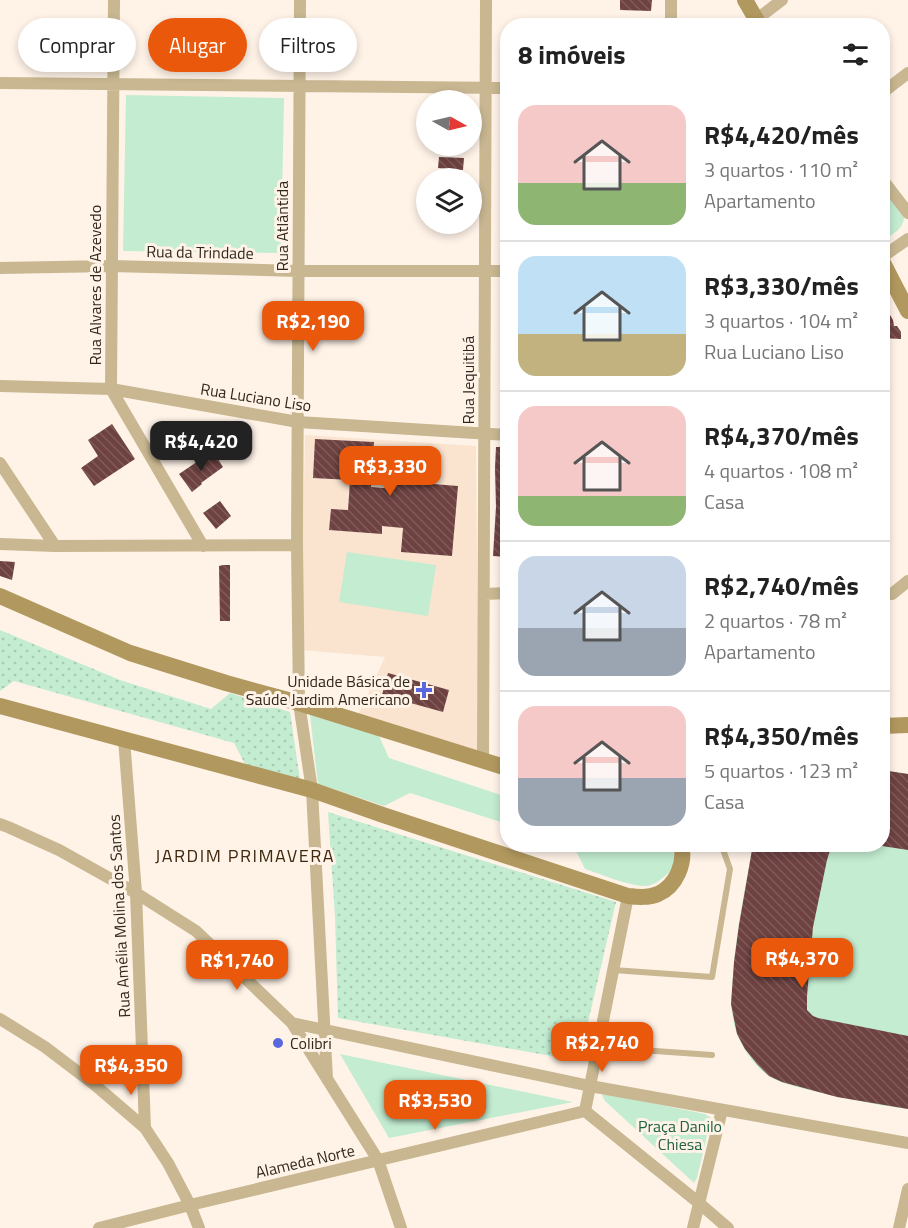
<!DOCTYPE html>
<html lang="pt">
<head>
<meta charset="utf-8">
<style>
	body { margin:0; font-family:"Titillium Web",sans-serif; background:#f6f6f6; color:#222; height:100vh; display:flex; flex-direction:column; font-size:22px; white-space:nowrap }
	* { box-sizing:border-box; margin:0 }
	p { font-size:20px; color:#767676 }
	.icon { flex:none; width:33px; height:33px; fill:none; stroke:currentColor; stroke-width:2; stroke-linecap:round; stroke-linejoin:round }
	.map { position:relative; flex:1; overflow:hidden }
	.side { position:absolute; left:500px; top:18px; width:390px; height:834px; display:flex; flex-direction:column; background:#fff; border-radius:24px; box-shadow:0 3px 9px #0003 }
	.side>* { flex:none }
	.hud { position:absolute; left:18px; top:18px; width:392px; height:54px; display:flex; gap:12px }
	.needle { width:39px; rotate:98deg }
	.controls { position:absolute; left:416px; top:90px; display:grid; gap:12px }
	.controls a { display:grid; place-items:center; width:66px; height:66px; border-radius:50%; background:#fff; box-shadow:0 3px 9px #0003; font-size:30px }
	.price { position:absolute; translate:-50% -51px; padding:0 14px; border-radius:12px; background:#ea580c; color:#fff; font-size:20px; line-height:39px; filter:drop-shadow(0 2px 3px #0008) }
	.price::after { content:''; position:absolute; left:50%; top:36px; width:18px; height:14px; margin-left:-9px; background:inherit; clip-path:polygon(0 0,100% 0,50% 100%) }
	.price.active { background:#222; color:#fff }
	ul { padding:0; list-style:none }
	li { display:flex; align-items:center; gap:18px; height:150px; padding:0 18px }
	li+li { border-top:2px solid #e0e0e0 }
	li span { display:grid; place-items:center; flex:none; width:168px; height:120px; border-radius:18px; color:#555 }
	li>.icon { margin-inline-start:auto }
	span .icon { width:72px; height:72px; fill:#fffc; stroke-width:1 }
	li b { font-size:26px }
	h2 { display:flex; justify-content:space-between; align-items:center; height:72px; padding:0 18px; font-size:26px }
	.tag { padding:0 21px; border-radius:27px; background:#fff; box-shadow:0 3px 9px #0003; font-size:21px; line-height:54px }
	.tag.active { background:#ea580c; color:#fff }
	.map>svg:first-child { display:block }
</style>
</head>
<body>
<div class="map">
<svg width="908" height="1228" viewBox="0 0 908 1228">
	<defs>
		<pattern id="grass-dots" width="8" height="8" patternUnits="userSpaceOnUse" patternTransform="scale(1.5)"><rect width="8" height="8" fill="#c3ecd1"/><path d="M2 2h.1M6 6h.1" fill="none" stroke="#a8cab3" stroke-width="1.8" stroke-linecap="round"/></pattern>
		<pattern id="building-back-hatch" width="6" height="6" patternUnits="userSpaceOnUse" patternTransform="scale(1.5)"><rect width="6" height="6" fill="#6e4241"/><path d="M-1 5l2 2M0 0l6 6M5-1l2 2" fill="none" stroke="#7f5b59"/></pattern>
	</defs>
	<rect width="100%" height="100%" fill="#fff3e8"/>
	<path fill="#fae4d0" fill-rule="evenodd" d="M 305,435 L 476,446 L 479,754 L 357,717 L 385,657 L 301,650 ZM 316,439 L 374,442 L 371,481 L 313,478 ZM 397,456 L 434,458 L 433,477 L 401,482 L 458,486 L 456,506 L 400,502 L 454,538 L 452,556 L 402,552 L 403,528 L 392,526 ZM 349,486 L 385,488 L 382,534 L 329,530 L 331,509 L 348,510 Z"/>
	<path fill="url(#grass-dots)" d="M 0,630 L 120,680 L 211,709 L 230,693 L 290,712 L 300,780 L 246,766 L 234,743 L 14,681 L 0,691 Z
		M 328,812 L 616,902 L 579,1061 L 338,1018 L 335,917 Z"/>
	<path fill="#c3ecd1" d="M 126,95 L 284,98 L 281,253 L 123,251 Z
		M 882,188 L 904,218 C 903,228 895,233 887,238 L 882,236 Z
		M 347,552 L 436,565 L 428,616 L 339,602 Z
		M 310,715 L 379,736 L 389,758 L 507,797 L 507,824 L 410,793 L 384,806 L 318,784 Z
		M 882,770 L 908,774 L 908,1109 C 873,1105 839,1097 805,1089 C 793,1086 781,1083 770,1077 C 756,1068 743,1050 737,1034 C 730,1015 731,995 733,975 C 736,931 745,888 753,845 L 882,844 Z
		M 573,845 L 672,845 C 675,856 676,867 666,875 C 660,880 653,886 645,886 C 628,886 601,874 585,869 Z
		M 340,1054 L 573,1102 L 389,1138 Z
		M 607,1094 L 705,1114 L 711,1118 L 697,1178 L 694,1183 L 605,1101 L 602,1095 Z"/>
	<path fill="url(#building-back-hatch)" d="M 620,0 L 652,0 L 651,11 L 620,10 Z
		M 439,157 L 464,158 L 463,170 L 438,168 Z
		M 882,301 L 893,320 L 894,326 L 897,326 L 901,332 L 901,339 L 882,338 Z
		M 112,424 L 135,459 L 94,486 L 81,468 L 98,456 L 88,440 Z
		M 315,439 L 374,442 L 371,487 L 395,489 L 397,456 L 434,458 L 433,484 L 458,486 L 452,556 L 401,552 L 403,528 L 382,526 L 382,534 L 329,530 L 331,509 L 348,510 L 350,480 L 313,478 Z
		M 496,447 L 507,447 L 507,557 L 493,556 L 496,507 L 495,468 Z
		M 207,455 L 212,460 L 216,456 L 223,467 L 201,483 L 202,484 L 192,492 L 179,474 Z
		M 220,501 L 231,516 L 216,529 L 203,513 Z
		M 0,561 L 15,562 L 12,580 L 0,576 Z
		M 223,565 L 230,565 L 230,621 L 220,621 L 219,566 Z
		M 388,673 L 449,690 L 443,712 L 382,695 Z
		M 882,770 L 908,774 L 908,850 L 882,846 Z
		M 753,844 L 832,844 L 827,860 L 813,927 L 807,996 L 807,1010 L 813,1016 L 818,1018 L 908,1036 L 908,1109 L 837,1097 L 782,1082 L 769,1076 L 757,1064 L 745,1049 L 737,1034 L 731,1004 L 734,962 L 739,925 Z"/>
	<g fill="none" stroke-linecap="round" stroke-linejoin="round">
		<path stroke="#c8b791" stroke-width="6" d="M 613,970 L 712,977 L 730,869 L 721,844
			M 598,1047 L 712,1055"/>
		<path stroke="#c8b791" stroke-width="12" d="M 114,0 L 111,389 L 203,546
			M 300,0 L 297,545 L 299,703 L 312,790 L 327,1079
			M 671,0 L 671,26
			M 762,26 L 757,19 L 782,0
			M 0,83 L 507,88
			M 882,93 L 908,73
			M 882,179 L 908,213
			M 882,257 L 908,239
			M 0,268 L 111,266 L 299,271 L 507,271
			M 0,386 L 111,389 L 298,422 L 507,435
			M 0,463 L 55,546
			M 0,544 L 55,546 L 297,545
			M 484,594 L 507,593
			M 882,594 L 892,594 L 908,581
			M 124,739 L 136,893 L 145,1128
			M 483,760 L 486,0
			M 0,824 L 8,827 L 59,850 L 136,893 L 196,931 L 292,1023 L 378,1160 L 401,1228
			M 0,1019 L 45,1047 L 95,1085 L 145,1128 L 168,1163 L 190,1205 L 199,1228
			M 292,1023 L 590,1086 L 908,1143
			M 585,1111 L 628,896
			M 99,1228 L 190,1205 L 585,1111 L 699,1203 L 728,1228
			M 693,1228 L 722,1110
			M 899,1228 L 908,1189"/>
		<path stroke="#b1985e" stroke-width="16" d="M 745,0 L 760,26
			M 882,261 L 908,311
			M 0,596 L 130,653 L 226,683 L 299,703 L 507,768
			M 0,706 L 312,790 L 383,815 L 628,896 C 638,897 648,898 658,894 C 676,886 686,863 681,844
			M 882,726 L 908,725"/>
	</g>
	<g fill="#5967de" stroke="#fff3e8" stroke-width="2">
		<path d="M421 681h6v6h6v6h-6v6h-6v-6h-6v-6h6z"/>
		<circle cx="278" cy="1043" r="6"/>
	</g>
	<g text-anchor="middle" stroke-width="6" stroke-linejoin="round" paint-order="stroke">
		<g font-size="16" fill="#31261b" stroke="#fff3e8">
			<text transform="translate(282 226) rotate(-90)" y="6">Rua Atlântida</text>
			<text transform="translate(200 252) rotate(1)" y="6">Rua da Trindade</text>
			<text transform="translate(95 285) rotate(-90)" y="6">Rua Alvares de Azevedo</text>
			<text transform="translate(468 380) rotate(-90)" y="6">Rua Jequitibá</text>
			<text transform="translate(256 397) rotate(9)" y="6">Rua Luciano Liso</text>
			<text transform="translate(119 916) rotate(-93)" y="6">Rua Amélia Molina dos Santos</text>
			<text transform="translate(305 1161) rotate(-13)" y="6">Alameda Norte</text>
		</g>
		<g font-size="16" fill="#31261b" stroke="#fff3e8" text-anchor="end">
			<text x="410" y="687">Unidade Básica de<tspan x="410" dy="18">Saúde Jardim Americano</tspan></text>
			<text x="290" y="1049" text-anchor="start">Colibri</text>
		</g>
		<g font-size="16" fill="#1f6340" stroke="#fff3e8">
			<text x="680" y="1132">Praça Danilo<tspan x="680" dy="18">Chiesa</tspan></text>
		</g>
		<g font-size="18" letter-spacing="1.5" fill="#3f2911" stroke="#fff3e8">
			<text x="245" y="862">JARDIM PRIMAVERA</text>
		</g>
	</g>
</svg>
<div class="controls">
<a><svg class="needle" viewBox="-14 -14 28 28"><path d="M0-13l5 13h-10z" fill="#e53935"/><path d="M0 13l5-13h-10z" fill="#767676"/></svg></a>
<a><svg class="icon" aria-label="layers" viewBox="0 0 24 24"><path d="M12 4l9 5-9 5-9-5zM3 14l9 5 9-5"/></svg></a>
</div>
<b class="price" style="left:313px;top:352px">R$2,190</b>
<b class="price active" style="left:201px;top:472px">R$4,420</b>
<b class="price" style="left:390px;top:497px">R$3,330</b>
<b class="price" style="left:802px;top:989px">R$4,370</b>
<b class="price" style="left:237px;top:991px">R$1,740</b>
<b class="price" style="left:602px;top:1073px">R$2,740</b>
<b class="price" style="left:131px;top:1096px">R$4,350</b>
<b class="price" style="left:435px;top:1131px">R$3,530</b>
<div class="hud">
<a class="tag">Comprar</a>
<a class="tag active">Alugar</a>
<a class="tag">Filtros</a>
</div>
<section class="side">
<h2>8 imóveis<svg class="icon" aria-label="filters" viewBox="0 0 24 24"><path d="M4 7h16M4 17h16"/><circle cx="9" cy="7" r="2"/><circle cx="15" cy="17" r="2"/></svg></h2>
<ul>
<li><span style="background:linear-gradient(#f6c9c9 65%,#8fb573 0)"><svg class="icon" aria-label="home" viewBox="0 0 24 24"><path d="M3 11l9-7 9 7M6 9v11h12V9"/></svg></span><div><b>R$4,420/mês</b><p>3 quartos · 110 m²</p><p>Apartamento</p></div></li>
<li><span style="background:linear-gradient(#bfe0f5 65%,#c2b280 0)"><svg class="icon" aria-label="home" viewBox="0 0 24 24"><path d="M3 11l9-7 9 7M6 9v11h12V9"/></svg></span><div><b>R$3,330/mês</b><p>3 quartos · 104 m²</p><p>Rua Luciano Liso</p></div></li>
<li><span style="background:linear-gradient(#f6c9c9 75%,#8fb573 0)"><svg class="icon" aria-label="home" viewBox="0 0 24 24"><path d="M3 11l9-7 9 7M6 9v11h12V9"/></svg></span><div><b>R$4,370/mês</b><p>4 quartos · 108 m²</p><p>Casa</p></div></li>
<li><span style="background:linear-gradient(#c9d6e8 60%,#9aa5b1 0)"><svg class="icon" aria-label="home" viewBox="0 0 24 24"><path d="M3 11l9-7 9 7M6 9v11h12V9"/></svg></span><div><b>R$2,740/mês</b><p>2 quartos · 78 m²</p><p>Apartamento</p></div></li>
<li><span style="background:linear-gradient(#f6c9c9 60%,#9aa5b1 0)"><svg class="icon" aria-label="home" viewBox="0 0 24 24"><path d="M3 11l9-7 9 7M6 9v11h12V9"/></svg></span><div><b>R$4,350/mês</b><p>5 quartos · 123 m²</p><p>Casa</p></div></li>
</ul>
</section>
</div>
</body>
</html>
